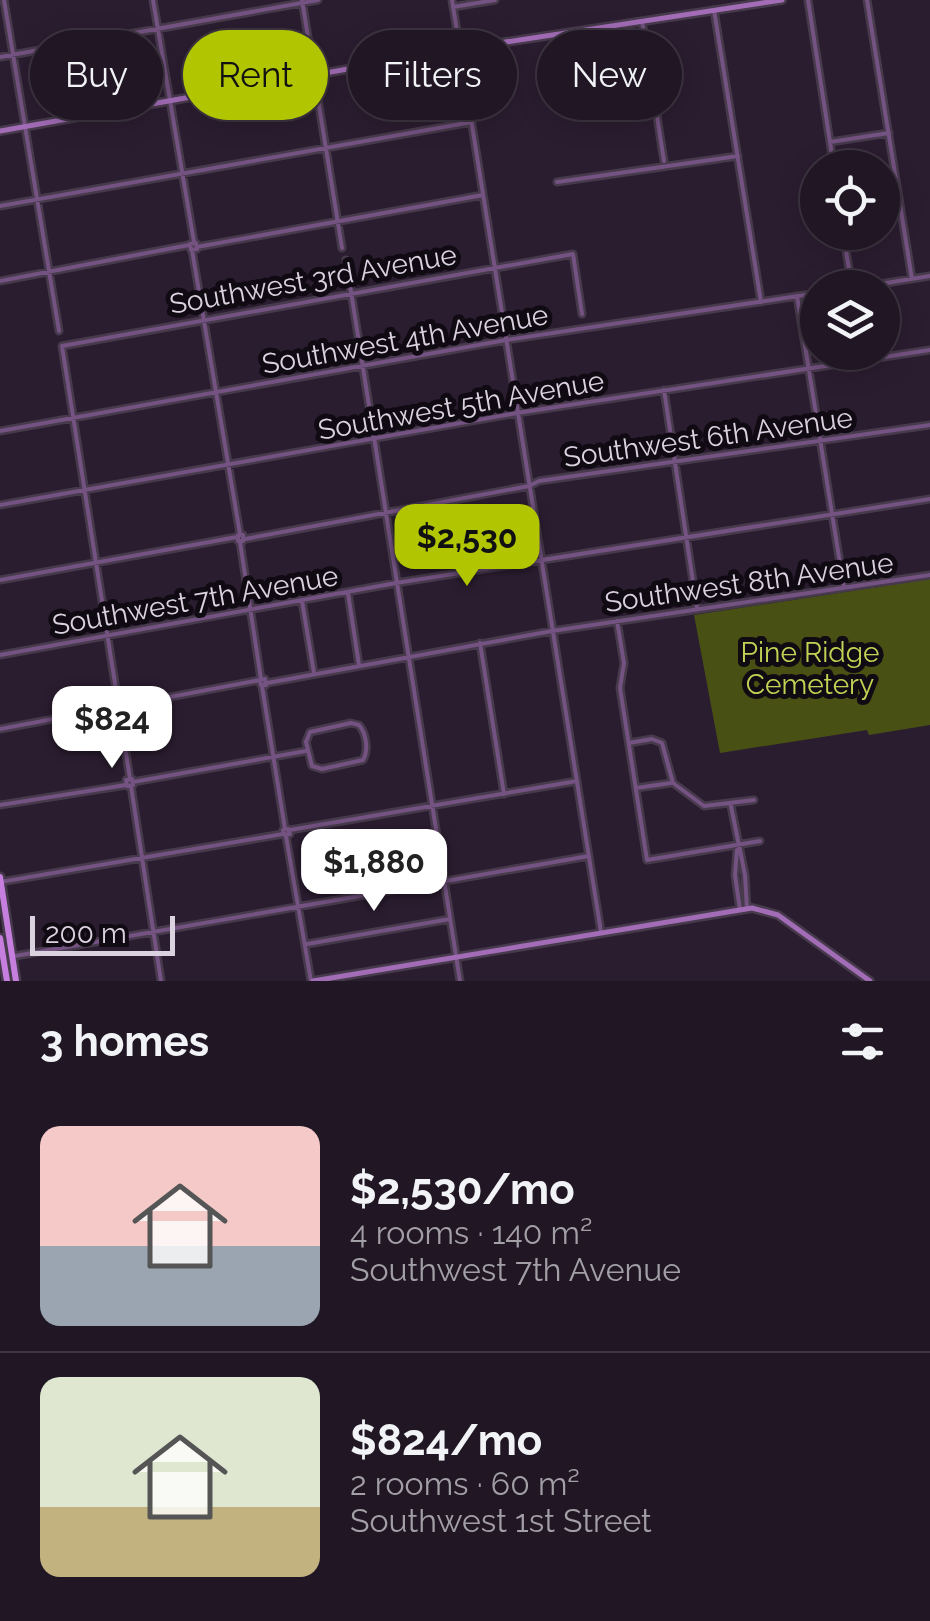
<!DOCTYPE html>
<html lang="en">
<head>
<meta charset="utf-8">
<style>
	body { margin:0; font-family:Raleway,sans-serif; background:#281f2c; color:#f1f3f6; height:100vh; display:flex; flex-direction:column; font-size:38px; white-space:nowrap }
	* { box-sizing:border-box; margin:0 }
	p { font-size:32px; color:#a29fa6 }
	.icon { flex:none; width:55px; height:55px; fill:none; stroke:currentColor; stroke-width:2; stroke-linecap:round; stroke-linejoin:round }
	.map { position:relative; height:981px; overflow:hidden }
	.details { display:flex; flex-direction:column; background:#201624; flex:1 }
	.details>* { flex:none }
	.guide { position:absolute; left:30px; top:30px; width:870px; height:90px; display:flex; gap:20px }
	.tools { position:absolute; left:800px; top:150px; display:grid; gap:20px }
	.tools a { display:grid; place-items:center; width:100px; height:100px; border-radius:50%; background:#201624; box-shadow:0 5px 25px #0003,0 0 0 2px #3d3541; font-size:50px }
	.scale { position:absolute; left:30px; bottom:25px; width:145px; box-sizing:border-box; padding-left:10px; border:5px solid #dbd2df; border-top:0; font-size:28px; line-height:35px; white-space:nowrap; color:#dbd2df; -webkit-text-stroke:8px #100a12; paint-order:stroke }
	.price { position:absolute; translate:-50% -85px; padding:0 22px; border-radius:20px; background:#fff; color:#222; font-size:32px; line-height:65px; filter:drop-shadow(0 2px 5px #0008) }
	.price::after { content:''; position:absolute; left:50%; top:60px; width:30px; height:22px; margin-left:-15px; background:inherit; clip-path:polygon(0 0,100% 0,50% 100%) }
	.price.selected { background:#b1c500; color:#111 }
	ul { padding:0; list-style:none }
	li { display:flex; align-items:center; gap:30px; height:250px; padding:0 40px }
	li+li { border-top:2px solid #3d3541 }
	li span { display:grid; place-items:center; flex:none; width:280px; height:200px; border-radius:20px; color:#555 }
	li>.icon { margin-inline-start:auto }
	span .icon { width:120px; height:120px; fill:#fffc; stroke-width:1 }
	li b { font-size:42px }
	h2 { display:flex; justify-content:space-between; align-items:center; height:120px; padding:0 40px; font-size:42px }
	.chip { padding:0 35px; border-radius:45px; background:#201624; box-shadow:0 5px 25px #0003,0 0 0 2px #3d3541; font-size:35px; line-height:90px }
	.chip.selected { background:#b1c500; color:#111 }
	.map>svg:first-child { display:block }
</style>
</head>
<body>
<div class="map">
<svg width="930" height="981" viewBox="0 0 930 981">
	<rect width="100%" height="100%" fill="#2b1d30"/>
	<path fill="#485014" d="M 930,579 L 930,725 L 869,735 L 867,730 L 720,753 L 694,615 Z"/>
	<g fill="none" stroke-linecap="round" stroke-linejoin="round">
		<g stroke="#473a4c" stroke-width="9">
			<path id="street" d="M 4,0 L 59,331
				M 153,0 L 194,242
				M 302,0 L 342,248
				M 452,0 L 601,932
				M 808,0 L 834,168
				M 867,0 L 912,279
				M 453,7 L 495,0
				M 714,10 L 761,302
				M 642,21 L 664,161
				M 0,57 L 318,0
				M 830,142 L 889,133
				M 557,182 L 738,156
				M 0,206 L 472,122
				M 843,232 L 852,288
				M 196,243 L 197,249 L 191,250 L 190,244 Z
				M 197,247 L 483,195
				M 192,250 L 240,534
				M 346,260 L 460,981
				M 0,281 L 189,245
				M 855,288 L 930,276
				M 797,296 L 844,588
				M 664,390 L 697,608
				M 0,431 L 506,340 L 818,293
				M 0,505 L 517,413 L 930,350
				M 238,535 L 243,535 L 243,541 L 238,541 Z
				M 245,539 L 529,486 L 539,481 L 930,425
				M 240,542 L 261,679
				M 0,580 L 237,537
				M 348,593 L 359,665
				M 302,601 L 314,673
				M 617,621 L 624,663 L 620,688 L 647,860 L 760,841
				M 480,643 L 504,794
				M 0,655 L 396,583 L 930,499
				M 265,679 L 266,685 L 261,685 L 260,680 Z
				M 267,683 L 552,631 L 930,575
				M 262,686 L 285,829
				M 351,723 L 359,725 C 366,733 369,750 363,760 L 322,769 L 312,766 L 306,742 L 310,732 Z
				M 0,729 L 260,680
				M 629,743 L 652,739 L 662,743 L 673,783 L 704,806 L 754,800
				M 130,779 L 62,346 L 573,254 L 582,314
				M 132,779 L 133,785 L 127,786 L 126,780 Z
				M 133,782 L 306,751
				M 131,786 L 161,981
				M 636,788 L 671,783
				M 0,805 L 126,785
				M 731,806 L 745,875 L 747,909
				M 288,829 L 290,834 L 285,835 L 283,830 Z
				M 290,830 L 577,781
				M 286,836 L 311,981
				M 737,850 L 735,875 L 740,910
				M 0,882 L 283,834
				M 307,944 L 450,919
				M 15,956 L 589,856"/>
		</g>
		<g stroke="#473a4c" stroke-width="10">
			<path id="secondary" d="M 0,131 L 460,49 L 782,0
				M 313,981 L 752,908 L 778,915 L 870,981"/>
		</g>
		<g stroke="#473a4c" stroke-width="11">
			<path id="primary" d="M 0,877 L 16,981
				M 0,938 L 7,981"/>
		</g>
		<use href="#street" stroke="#745281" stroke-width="4"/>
		<use href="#secondary" stroke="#a26cb6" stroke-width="5"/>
		<use href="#primary" stroke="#c67fdf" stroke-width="6"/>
	</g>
	<g text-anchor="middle" stroke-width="10" stroke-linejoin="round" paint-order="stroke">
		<g font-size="28" fill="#dbd2df" stroke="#100a12">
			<text transform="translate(313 279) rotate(-10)" y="10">Southwest 3rd Avenue</text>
			<text transform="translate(405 339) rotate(-10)" y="10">Southwest 4th Avenue</text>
			<text transform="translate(461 405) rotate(-10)" y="10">Southwest 5th Avenue</text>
			<text transform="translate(708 437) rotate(-8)" y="10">Southwest 6th Avenue</text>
			<text transform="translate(749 582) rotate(-8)" y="10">Southwest 8th Avenue</text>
			<text transform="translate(195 600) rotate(-10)" y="10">Southwest 7th Avenue</text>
		</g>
		<g font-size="28" fill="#c0d354" stroke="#100a12">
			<text x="810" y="662">Pine Ridge<tspan x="810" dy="32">Cemetery</tspan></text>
		</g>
	</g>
</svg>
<div class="tools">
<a><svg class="icon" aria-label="locate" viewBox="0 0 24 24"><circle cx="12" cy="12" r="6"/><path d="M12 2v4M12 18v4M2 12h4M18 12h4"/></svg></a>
<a><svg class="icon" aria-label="layers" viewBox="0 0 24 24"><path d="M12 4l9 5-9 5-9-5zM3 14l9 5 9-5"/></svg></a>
</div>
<div class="scale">200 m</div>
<b class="price selected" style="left:467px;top:589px">$2,530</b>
<b class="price" style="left:112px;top:771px">$824</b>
<b class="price" style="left:374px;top:914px">$1,880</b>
<div class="guide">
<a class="chip">Buy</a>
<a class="chip selected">Rent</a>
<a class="chip">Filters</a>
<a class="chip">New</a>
</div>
</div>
<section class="details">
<h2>3 homes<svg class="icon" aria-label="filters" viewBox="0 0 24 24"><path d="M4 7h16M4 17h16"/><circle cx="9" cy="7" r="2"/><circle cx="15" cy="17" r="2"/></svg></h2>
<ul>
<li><span style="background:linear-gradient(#f6c9c9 60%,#9aa5b1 0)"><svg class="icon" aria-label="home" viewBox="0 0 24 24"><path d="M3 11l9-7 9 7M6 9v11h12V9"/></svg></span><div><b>$2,530/mo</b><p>4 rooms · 140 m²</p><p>Southwest 7th Avenue</p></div></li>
<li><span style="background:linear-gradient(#dfe7d0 65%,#c2b280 0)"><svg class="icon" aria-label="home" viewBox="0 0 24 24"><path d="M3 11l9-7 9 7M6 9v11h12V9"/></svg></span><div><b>$824/mo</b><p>2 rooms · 60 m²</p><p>Southwest 1st Street</p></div></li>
</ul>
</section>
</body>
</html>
